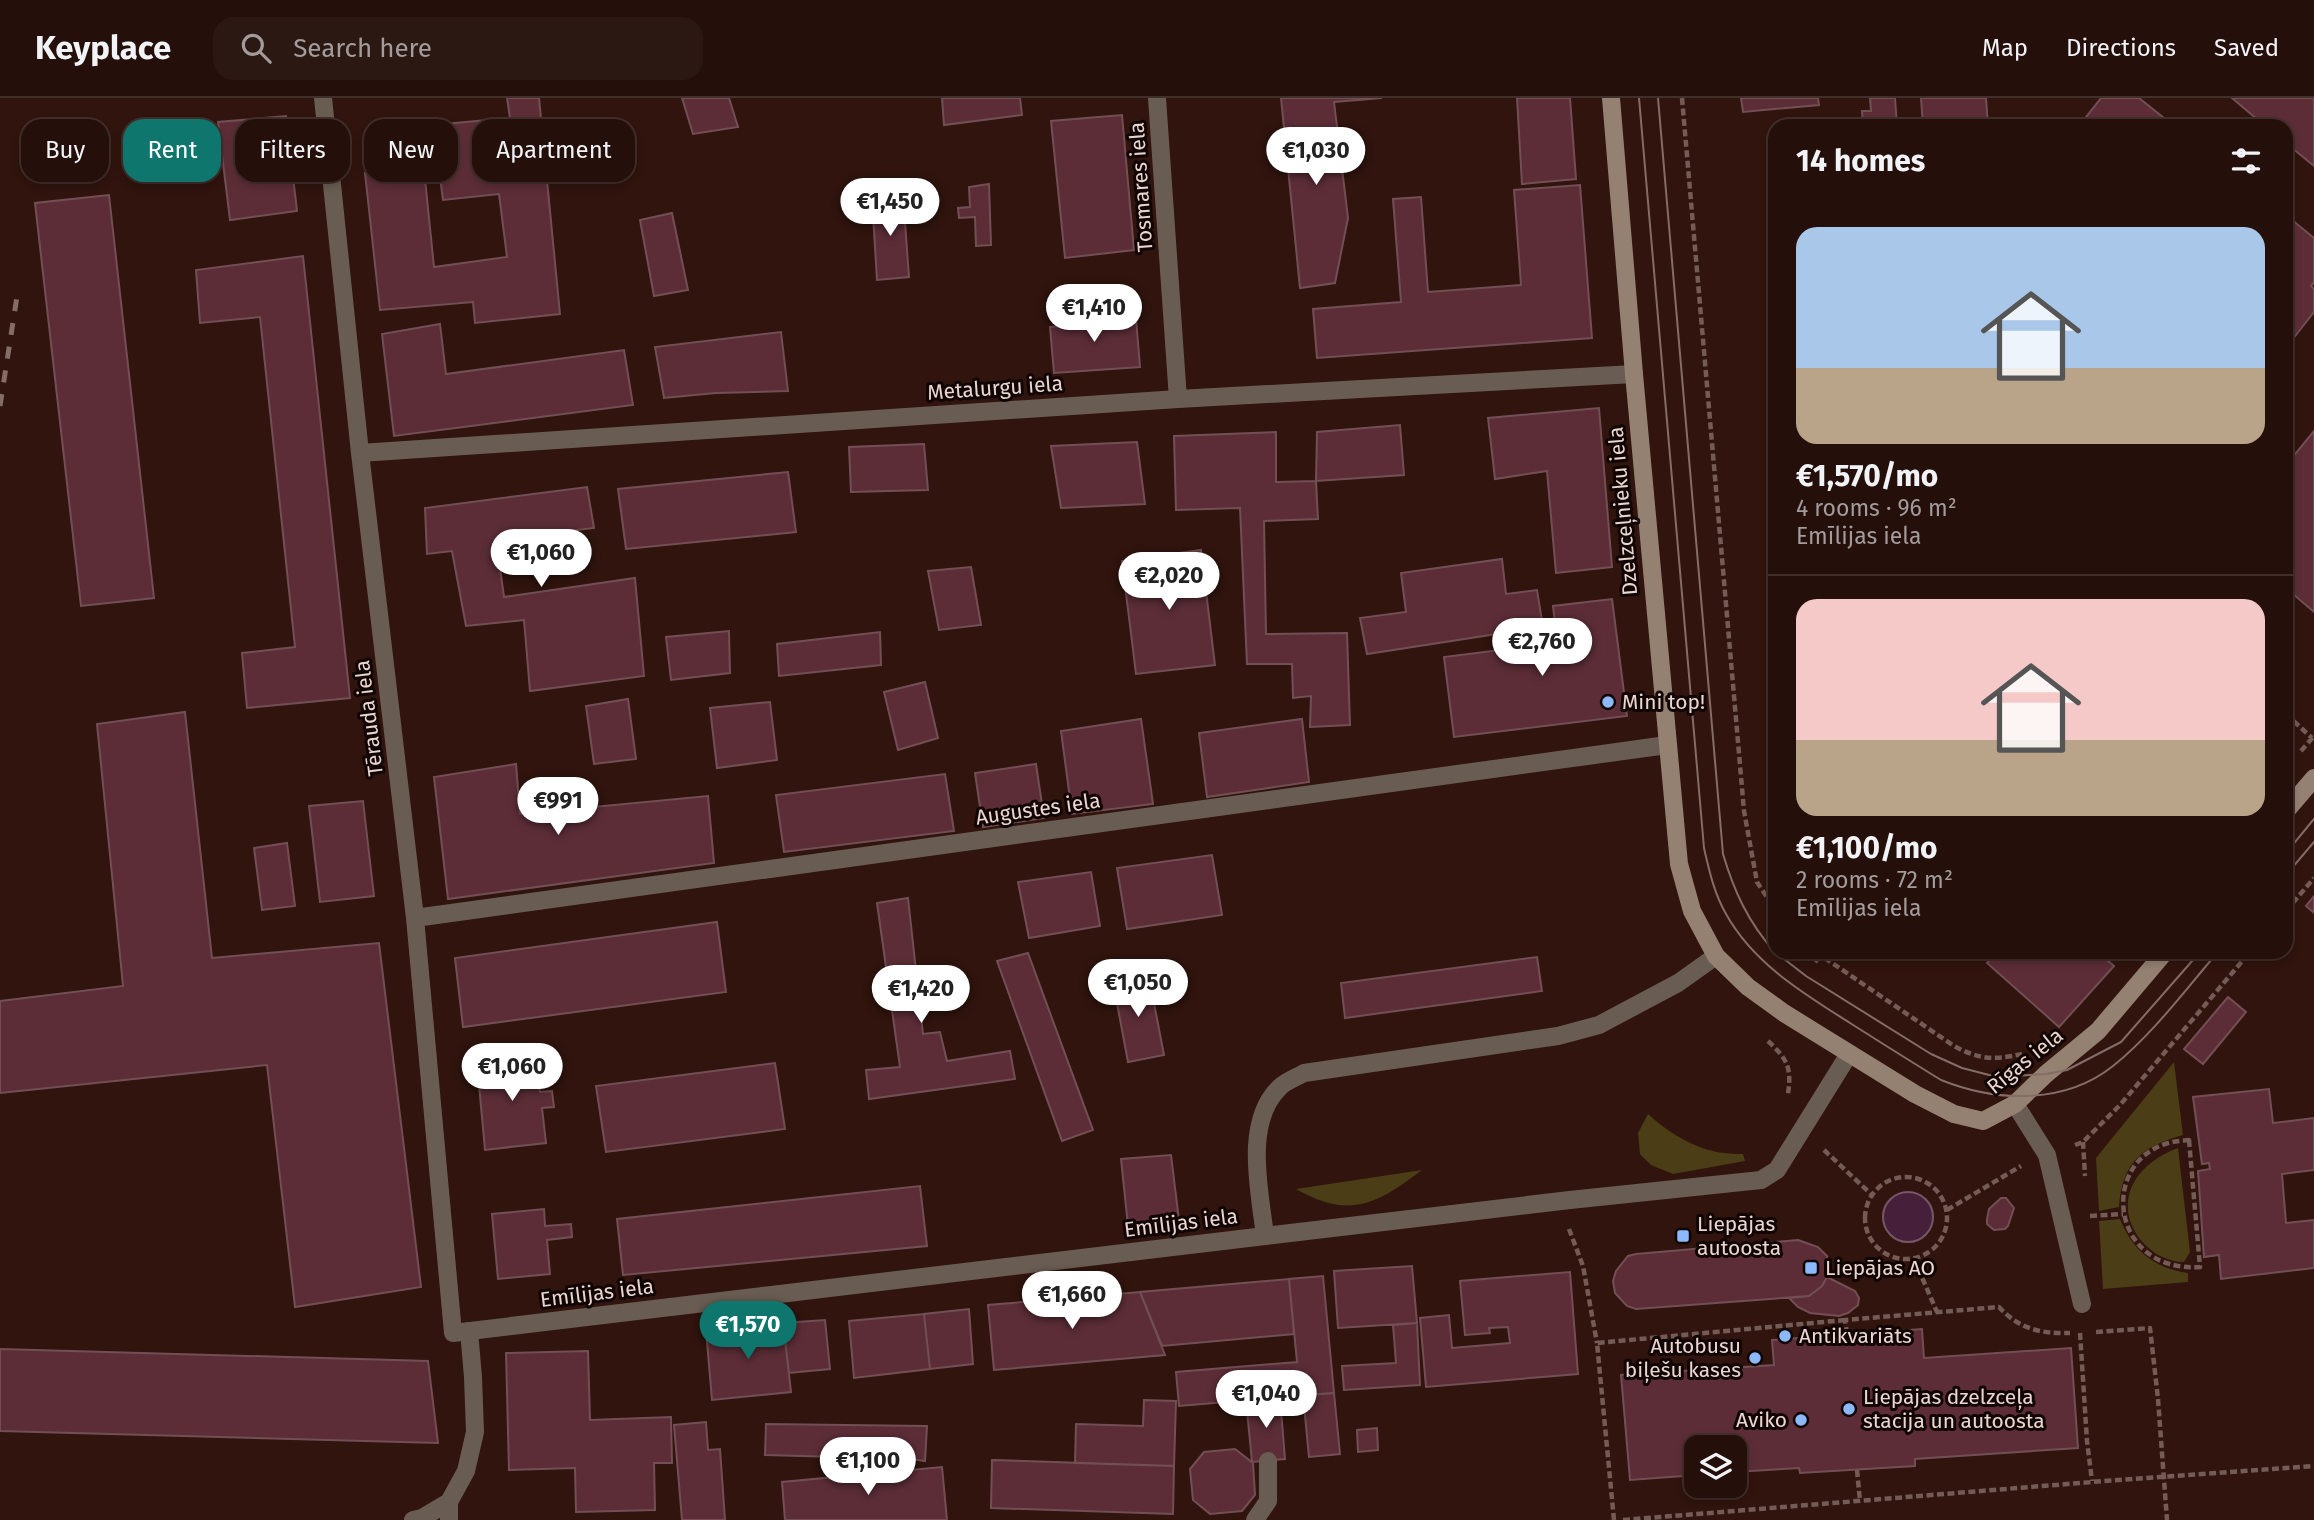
<!DOCTYPE html>
<html lang="en">
<head>
<meta charset="utf-8">
<style>
	body { margin:0; font-family:"Fira Sans",sans-serif; background:#2c1813; color:#f1f3f6; height:100vh; display:flex; flex-direction:column; font-size:26px; white-space:nowrap }
	* { box-sizing:border-box; margin:0 }
	p { font-size:23px; color:#a39c9c }
	.icon { flex:none; width:38px; height:38px; fill:none; stroke:currentColor; stroke-width:2; stroke-linecap:round; stroke-linejoin:round }
	.map { position:relative; flex:1; overflow:hidden }
	.details { position:absolute; left:1768px; top:21px; width:525px; height:840px; display:flex; flex-direction:column; background:#240f0a; border-radius:21px; box-shadow:0 4px 10px #0003,0 0 0 2px #412f2b }
	.details>* { flex:none }
	.guide { position:absolute; left:21px; top:21px; width:665px; height:63px; display:flex; gap:14px }
	.buttons { position:absolute; left:1684px; top:1337px; display:grid; gap:14px }
	.buttons a { display:grid; place-items:center; width:63px; height:63px; border-radius:14px; background:#240f0a; box-shadow:0 4px 10px #0003,0 0 0 2px #412f2b; font-size:35px }
	.price { position:absolute; translate:-50% -60px; padding:0 16px; border-radius:24px; background:#fff; color:#222; font-size:23px; line-height:46px; filter:drop-shadow(0 2px 4px #0008) }
	.price::after { content:''; position:absolute; left:50%; top:42px; width:21px; height:16px; margin-left:-10px; background:inherit; clip-path:polygon(0 0,100% 0,50% 100%) }
	.price.selected { background:#0f766e; color:#fff }
	ul { padding:0; list-style:none }
	li { display:grid; align-content:center; gap:14px; height:371px; padding:0 28px }
	li+li { border-top:2px solid #412f2b }
	li span { display:grid; place-items:center; height:217px; border-radius:21px; color:#555 }
	li>.icon { margin-inline-start:auto }
	span .icon { width:126px; height:126px; fill:#fffc; stroke-width:1 }
	li b { font-size:30px }
	h2 { display:flex; justify-content:space-between; align-items:center; height:84px; padding:0 28px; font-size:30px }
	.tag { padding:0 24px; border-radius:21px; background:#240f0a; box-shadow:0 4px 10px #0003,0 0 0 2px #412f2b; font-size:24px; line-height:63px }
	.tag.selected { background:#0f766e; color:#fff }
	header { display:flex; align-items:center; gap:42px; box-sizing:border-box; height:98px; padding:0 35px; background:#240f0a; border-bottom:2px solid #412f2b }
	header strong { font-size:33px }
	nav { display:flex; gap:38px; margin-inline-start:auto; font-size:24px }
	.search { width:490px; height:63px; background:#2c1813; display:flex; align-items:center; gap:18px; box-sizing:border-box; padding:0 24px; border-radius:21px; color:#a39c9c; font-size:26px }
	.map>svg:first-child { display:block }
</style>
</head>
<body>
<header>
<strong>Keyplace</strong>
<div class="search"><svg class="icon" aria-label="search" viewBox="0 0 24 24"><circle cx="10" cy="10" r="6"/><path d="M15 15l6 6"/></svg>Search here</div>
<nav><a>Map</a><a>Directions</a><a>Saved</a></nav>
</header>
<div class="map">
<svg width="2314" height="1422" viewBox="0 0 2314 1422">
	<rect width="100%" height="100%" fill="#30140d"/>
	<path fill="#4b3d16" d="M 2174,964 L 2183,1037 C 2142,1048 2122,1065 2119,1109 L 2099,1113 L 2096,1060 Z
		M 1648,1016 C 1676,1041 1705,1057 1743,1056 L 1745,1063 L 1673,1076 L 1651,1067 L 1640,1056 L 1638,1035 Z
		M 2178,1050 L 2190,1154 L 2184,1164 C 2152,1164 2121,1130 2129,1097 C 2135,1073 2157,1058 2178,1050 Z
		M 1422,1072 C 1376,1107 1349,1121 1296,1091 Z
		M 2120,1121 C 2133,1153 2154,1170 2188,1175 L 2188,1184 L 2103,1191 L 2099,1123 Z"/>
	<path fill="#46203a" stroke="#775667" stroke-width="2" d="M1883 1119a25 25 0 1 1 50 0a25 25 0 1 1-50 0Z"/>
	<path fill="#5c2d37" stroke="#724f55" stroke-width="2" d="M 507,0 L 539,0 L 560,216 L 475,225 L 473,204 L 380,212 L 365,75 L 372,77 L 424,71 L 434,169 L 507,159 L 499,96 L 443,102 L 433,27 L 510,20 Z
		M 682,0 L 729,0 L 738,29 L 693,36 Z
		M 942,0 L 1020,0 L 1022,17 L 944,27 Z
		M 1281,0 L 1382,0 L 1334,4 L 1348,120 L 1335,185 L 1300,190 Z
		M 1517,0 L 1570,0 L 1576,81 L 1522,86 Z
		M 1741,0 L 1818,0 L 1819,7 L 1743,14 Z
		M 1870,0 L 1895,0 L 1897,28 L 1863,28 L 1862,13 L 1871,13 Z
		M 1921,0 L 1986,0 L 1988,28 L 1923,28 Z
		M 2101,0 L 2139,0 L 2174,28 L 2079,28 Z
		M 2232,0 L 2314,0 L 2314,68 L 2286,45 L 2286,28 L 2265,28 Z
		M 1122,17 L 1134,152 L 1065,160 L 1051,23 Z
		M 286,18 L 297,113 L 230,122 L 218,24 Z
		M 989,86 L 991,147 L 976,148 L 975,119 L 959,120 L 958,110 L 970,109 L 969,89 Z
		M 1580,87 L 1592,240 L 1317,260 L 1313,211 L 1401,204 L 1393,101 L 1421,99 L 1428,194 L 1521,187 L 1514,92 Z
		M 109,97 L 154,500 L 81,508 L 35,105 Z
		M 903,97 L 909,179 L 877,182 L 872,100 Z
		M 672,115 L 688,192 L 654,198 L 640,122 Z
		M 2286,117 L 2314,140 L 2314,184 L 2311,188 L 2314,191 L 2314,214 L 2292,242 L 2286,236 Z
		M 303,158 L 350,600 L 247,610 L 242,555 L 295,549 L 260,219 L 200,225 L 196,172 Z
		M 1093,209 L 1094,224 L 1136,220 L 1140,269 L 1054,275 L 1050,229 L 1072,227 L 1071,210 Z
		M 440,226 L 446,276 L 624,252 L 633,307 L 394,338 L 382,236 Z
		M 781,234 L 788,293 L 716,295 L 664,300 L 655,249 Z
		M 1769,238 L 1774,238 L 1774,298 Z
		M 1599,310 L 1612,469 L 1556,475 L 1547,373 L 1495,381 L 1488,320 Z
		M 1400,327 L 1404,377 L 1316,383 L 1317,334 Z
		M 2314,333 L 2314,514 L 2286,490 L 2286,367 Z
		M 1276,334 L 1276,384 L 1316,383 L 1318,421 L 1264,423 L 1266,536 L 1347,535 L 1350,627 L 1310,629 L 1311,598 L 1293,600 L 1292,566 L 1247,566 L 1240,410 L 1176,412 L 1174,338 Z
		M 1137,344 L 1145,406 L 1061,410 L 1051,348 Z
		M 924,346 L 928,392 L 851,394 L 849,349 Z
		M 788,374 L 796,434 L 626,451 L 618,391 Z
		M 587,389 L 594,430 L 496,442 L 504,499 L 635,480 L 644,578 L 530,593 L 524,522 L 466,528 L 452,453 L 427,456 L 425,410 Z
		M 1201,452 L 1215,567 L 1136,576 L 1122,463 Z
		M 1502,461 L 1506,496 L 1537,492 L 1543,529 L 1367,556 L 1360,520 L 1406,514 L 1401,475 Z
		M 971,469 L 981,527 L 939,532 L 928,473 Z
		M 1612,501 L 1627,618 L 1454,639 L 1444,559 L 1557,545 L 1553,508 Z
		M 729,533 L 730,575 L 671,582 L 666,539 Z
		M 880,534 L 881,567 L 779,578 L 777,546 Z
		M 925,584 L 938,640 L 898,652 L 884,594 Z
		M 628,601 L 636,661 L 594,666 L 586,608 Z
		M 770,604 L 777,662 L 717,670 L 710,610 Z
		M 185,614 L 212,860 L 379,845 L 421,1189 L 295,1209 L 267,967 L 0,995 L 0,903 L 123,888 L 97,626 Z
		M 1141,621 L 1153,706 L 1072,716 L 1061,633 Z
		M 1302,621 L 1309,684 L 1207,699 L 1199,635 Z
		M 516,666 L 520,716 L 708,698 L 714,765 L 448,801 L 434,679 Z
		M 1036,666 L 1044,720 L 983,729 L 975,675 Z
		M 945,676 L 954,733 L 784,754 L 776,697 Z
		M 363,703 L 374,798 L 320,804 L 309,708 Z
		M 287,745 L 295,808 L 262,812 L 254,750 Z
		M 1212,757 L 1222,817 L 1127,831 L 1117,770 Z
		M 1091,774 L 1100,828 L 1029,840 L 1018,784 Z
		M 2314,798 L 2314,815 L 2306,808 Z
		M 908,800 L 923,936 L 940,934 L 947,963 L 1010,953 L 1015,981 L 869,1001 L 866,972 L 900,969 L 877,805 Z
		M 717,824 L 726,894 L 463,929 L 455,860 Z
		M 1996,854 L 2098,854 L 2114,868 L 2059,929 L 1987,865 Z
		M 1028,855 L 1093,1032 L 1062,1043 L 997,863 Z
		M 1537,859 L 1542,893 L 1345,920 L 1341,885 Z
		M 1149,879 L 1164,957 L 1128,964 L 1113,884 Z
		M 2228,899 L 2246,914 L 2203,966 L 2184,951 Z
		M 536,958 L 540,994 L 552,993 L 554,1009 L 542,1010 L 546,1045 L 485,1052 L 477,965 Z
		M 775,965 L 785,1031 L 606,1054 L 596,988 Z
		M 2269,991 L 2273,1025 L 2314,1020 L 2314,1072 L 2282,1076 L 2286,1125 L 2314,1122 L 2314,1170 L 2221,1181 L 2219,1157 L 2204,1159 L 2198,1073 L 2210,1071 L 2209,1065 L 2202,1066 L 2193,999 Z
		M 1171,1057 L 1179,1122 L 1128,1128 L 1121,1061 Z
		M 920,1088 L 927,1148 L 623,1177 L 617,1121 Z
		M 2001,1100 L 2006,1100 L 2014,1110 L 2008,1128 L 2005,1131 L 1994,1132 L 1987,1126 L 1987,1121 L 1989,1111 Z
		M 544,1111 L 545,1128 L 571,1126 L 572,1139 L 547,1142 L 550,1176 L 498,1181 L 492,1116 Z
		M 1798,1142 L 1818,1149 L 1827,1158 L 1827,1179 L 1822,1188 L 1809,1198 L 1636,1211 L 1627,1208 L 1615,1195 L 1613,1183 L 1616,1173 L 1628,1158 L 1636,1156 Z
		M 1412,1168 L 1417,1225 L 1338,1230 L 1334,1173 Z
		M 1570,1174 L 1578,1276 L 1426,1289 L 1420,1220 L 1449,1217 L 1452,1250 L 1510,1245 L 1508,1229 L 1489,1230 L 1490,1235 L 1465,1237 L 1460,1183 Z
		M 1323,1178 L 1334,1295 L 1179,1308 L 1176,1274 L 1297,1264 L 1289,1181 Z
		M 1827,1179 L 1855,1193 L 1859,1200 L 1858,1207 L 1848,1215 L 1839,1218 L 1810,1215 L 1798,1209 L 1789,1200 L 1809,1198 L 1822,1188 Z
		M 1289,1181 L 1294,1236 L 1162,1248 L 1140,1194 Z
		M 1140,1194 L 1165,1257 L 994,1272 L 988,1207 Z
		M 969,1211 L 973,1266 L 930,1271 L 924,1216 Z
		M 924,1216 L 930,1271 L 854,1280 L 849,1223 Z
		M 825,1222 L 830,1271 L 789,1275 L 783,1225 Z
		M 783,1225 L 791,1294 L 712,1302 L 706,1232 Z
		M 1417,1225 L 1420,1287 L 1344,1292 L 1342,1268 L 1396,1265 L 1393,1227 Z
		M 1922,1231 L 1924,1260 L 2071,1250 L 2078,1350 L 1915,1361 L 1915,1368 L 1800,1375 L 1799,1370 L 1734,1374 L 1734,1349 L 1696,1349 L 1696,1377 L 1630,1382 L 1621,1277 L 1774,1267 L 1772,1242 Z
		M 0,1251 L 428,1263 L 438,1345 L 0,1333 Z
		M 588,1253 L 590,1322 L 671,1319 L 672,1365 L 654,1365 L 655,1412 L 576,1414 L 575,1370 L 509,1372 L 506,1255 Z
		M 1334,1295 L 1340,1356 L 1309,1359 L 1303,1297 Z
		M 1280,1300 L 1285,1361 L 1252,1364 L 1246,1302 Z
		M 1144,1302 L 1176,1303 L 1174,1368 L 1075,1365 L 1076,1326 L 1143,1328 Z
		M 706,1324 L 708,1352 L 720,1351 L 725,1422 L 682,1422 L 674,1327 Z
		M 766,1326 L 927,1328 L 925,1363 L 911,1361 L 765,1357 Z
		M 1377,1330 L 1378,1352 L 1358,1354 L 1357,1332 Z
		M 1235,1351 L 1253,1365 L 1255,1397 L 1242,1413 L 1210,1416 L 1193,1402 L 1190,1371 L 1204,1354 Z
		M 992,1362 L 1174,1368 L 1173,1416 L 991,1410 Z
		M 942,1369 L 947,1422 L 785,1422 L 782,1384 Z"/>
	<g fill="none" stroke-linecap="round" stroke-linejoin="round">
		<path stroke="#745b55" stroke-width="4.5" stroke-dasharray="7 3.5" stroke-linecap="butt" d="M 1682,0 L 1744,713 L 1757,784 L 1774,810
			M 2286,616 L 2312,640
			M 2301,653 L 2314,638
			M 2286,813 L 2314,780
			M 1816,854 L 1954,948 C 1980,962 1994,962 2022,956
			M 1815,864 L 1820,858
			M 1768,943 C 1787,961 1792,969 1788,996
			M 2189,1042 L 2200,1169 C 2111,1175 2098,1065 2168,1045 C 2175,1043 2182,1043 2189,1042 Z
			M 2083,1044 L 2085,1078
			M 2075,1047 L 2083,1044 L 2120,1007 L 2250,854
			M 1824,1052 L 1872,1097
			M1865 1120a41 41 0 1 1 82 0a41 41 0 1 1-82 0Z
			M 1947,1112 L 2021,1068
			M 2090,1118 L 2123,1116
			M 1569,1131 L 1583,1168 L 1597,1245
			M 1914,1161 L 1937,1214
			M 2096,1234 L 2150,1230 L 2158,1301
			M 2080,1235 L 2087,1343 L 2092,1383
			M 1847,1236 L 1845,1222 L 1999,1209 C 2019,1231 2041,1236 2070,1235
			M 1857,1372 L 1860,1403
			M 1614,1422 L 1597,1245 L 1845,1222
			M 1623,1422 L 2092,1384 L 2314,1368"/>
		<path stroke="#695d53" stroke-width="18" d="M 2015,1006 L 2047,1057 L 2082,1206
			M 1265,1138 L 1570,1102 L 1761,1082 L 1777,1072 L 1849,956
			M 413,1422 L 422,1420 L 449,1404
			M 449,1422 L 449,1404 L 466,1373 L 475,1334 L 473,1279 L 469,1233
			M 1255,1422 L 1268,1403 L 1268,1363"/>
		<path stroke="#695d53" stroke-width="18" d="M 323,0 L 360,355 L 415,820 L 453,1235 L 1265,1138 C 1260,1094 1243,1024 1280,989 C 1286,983 1297,979 1304,975 L 1558,938 L 1599,927 L 1678,885 L 1716,858
			M 1157,0 L 1178,301
			M 360,355 L 1178,301 L 1634,276
			M 415,820 L 1667,647"/>
		<path stroke="#958172" stroke-width="18" d="M 1611,0 L 1634,276 L 1679,766 L 1692,813 L 1716,858 L 1748,889 L 1784,915 L 1915,996 L 1954,1016 L 1983,1023 L 2015,1006 L 2046,976 L 2098,933 L 2165,854
			M 2286,713 L 2314,680"/>
		<path stroke="#856c66" stroke-width="2" d="M 1639,0 L 1704,750 C 1709,772 1714,795 1726,816 C 1754,866 1803,895 1850,925 C 1880,944 1910,963 1941,982 C 1996,1004 2064,1007 2113,968 C 2153,936 2185,892 2218,854
			M 1658,0 L 1723,756 C 1734,793 1748,824 1774,853
			M 2286,755 L 2314,721
			M 2286,777 L 2314,744
			M 1775,854 L 1806,878 L 1931,956 L 1962,970 L 1997,979 L 2046,976 L 2067,972 L 2121,944 L 2200,854"/>
		<path stroke="#856c66" stroke-width="5" stroke-dasharray="12 12" stroke-linecap="butt" d="M 0,308 L 18,192"/>
		<path stroke="#745b55" stroke-width="4.5" stroke-dasharray="7 3.5" stroke-linecap="butt" d="M 2158,1301 L 2167,1422"/>
	</g>
	<g fill="#8cb9fc" stroke="#100503" stroke-width="2.5">
		<circle cx="1608" cy="604" r="7"/>
		<rect x="1676" y="1131" width="14" height="14" rx="3.5"/>
		<rect x="1804" y="1163" width="14" height="14" rx="3.5"/>
		<circle cx="1785" cy="1238" r="7"/>
		<circle cx="1755" cy="1260" r="7"/>
		<circle cx="1849" cy="1311" r="7"/>
		<circle cx="1801" cy="1322" r="7"/>
	</g>
	<g text-anchor="middle" stroke-width="6" stroke-linejoin="round" paint-order="stroke">
		<g font-size="21" fill="#ead5d0" stroke="#100503">
			<text transform="translate(1141 89) rotate(-94)" y="7">Tosmares iela</text>
			<text transform="translate(995 290) rotate(-4)" y="7">Metalurgu iela</text>
			<text transform="translate(1623 413) rotate(-95)" y="7">Dzelzceļnieku iela</text>
			<text transform="translate(369 620) rotate(-97)" y="7">Tērauda iela</text>
			<text transform="translate(1038 711) rotate(-8)" y="7">Augustes iela</text>
			<text transform="translate(2025 963) rotate(-39)" y="7">Rīgas iela</text>
			<text transform="translate(1181 1125) rotate(-7)" y="7">Emīlijas iela</text>
			<text transform="translate(597 1195) rotate(-7)" y="7">Emīlijas iela</text>
		</g>
		<g font-size="21" fill="#ead5d0" stroke="#100503" text-anchor="start">
			<text x="1622" y="611">Mini top!</text>
			<text x="1697" y="1133">Liepājas<tspan x="1697" dy="24">autoosta</tspan></text>
			<text x="1825" y="1177">Liepājas AO</text>
			<text x="1799" y="1245">Antikvariāts</text>
			<text x="1741" y="1255" text-anchor="end">Autobusu<tspan x="1741" dy="24">biļešu kases</tspan></text>
			<text x="1863" y="1306">Liepājas dzelzceļa<tspan x="1863" dy="24">stacija un autoosta</tspan></text>
			<text x="1787" y="1329" text-anchor="end">Aviko</text>
		</g>
	</g>
</svg>
<div class="buttons">
<a><svg class="icon" aria-label="layers" viewBox="0 0 24 24"><path d="M12 4l9 5-9 5-9-5zM3 14l9 5 9-5"/></svg></a>
</div>
<b class="price" style="left:1316px;top:89px">€1,030</b>
<b class="price" style="left:890px;top:140px">€1,450</b>
<b class="price" style="left:1094px;top:246px">€1,410</b>
<b class="price" style="left:541px;top:491px">€1,060</b>
<b class="price" style="left:1169px;top:514px">€2,020</b>
<b class="price" style="left:1542px;top:580px">€2,760</b>
<b class="price" style="left:558px;top:739px">€991</b>
<b class="price" style="left:1138px;top:921px">€1,050</b>
<b class="price" style="left:921px;top:927px">€1,420</b>
<b class="price" style="left:512px;top:1005px">€1,060</b>
<b class="price" style="left:1072px;top:1233px">€1,660</b>
<b class="price selected" style="left:748px;top:1263px">€1,570</b>
<b class="price" style="left:1266px;top:1332px">€1,040</b>
<b class="price" style="left:868px;top:1399px">€1,100</b>
<div class="guide">
<a class="tag">Buy</a>
<a class="tag selected">Rent</a>
<a class="tag">Filters</a>
<a class="tag">New</a>
<a class="tag">Apartment</a>
</div>
<section class="details">
<h2>14 homes<svg class="icon" aria-label="filters" viewBox="0 0 24 24"><path d="M4 7h16M4 17h16"/><circle cx="9" cy="7" r="2"/><circle cx="15" cy="17" r="2"/></svg></h2>
<ul>
<li><span style="background:linear-gradient(#a9c7e8 65%,#b9a48a 0)"><svg class="icon" aria-label="home" viewBox="0 0 24 24"><path d="M3 11l9-7 9 7M6 9v11h12V9"/></svg></span><div><b>€1,570/mo</b><p>4 rooms · 96 m²</p><p>Emīlijas iela</p></div></li>
<li><span style="background:linear-gradient(#f6c9c9 65%,#b9a48a 0)"><svg class="icon" aria-label="home" viewBox="0 0 24 24"><path d="M3 11l9-7 9 7M6 9v11h12V9"/></svg></span><div><b>€1,100/mo</b><p>2 rooms · 72 m²</p><p>Emīlijas iela</p></div></li>
</ul>
</section>
</div>
</body>
</html>
